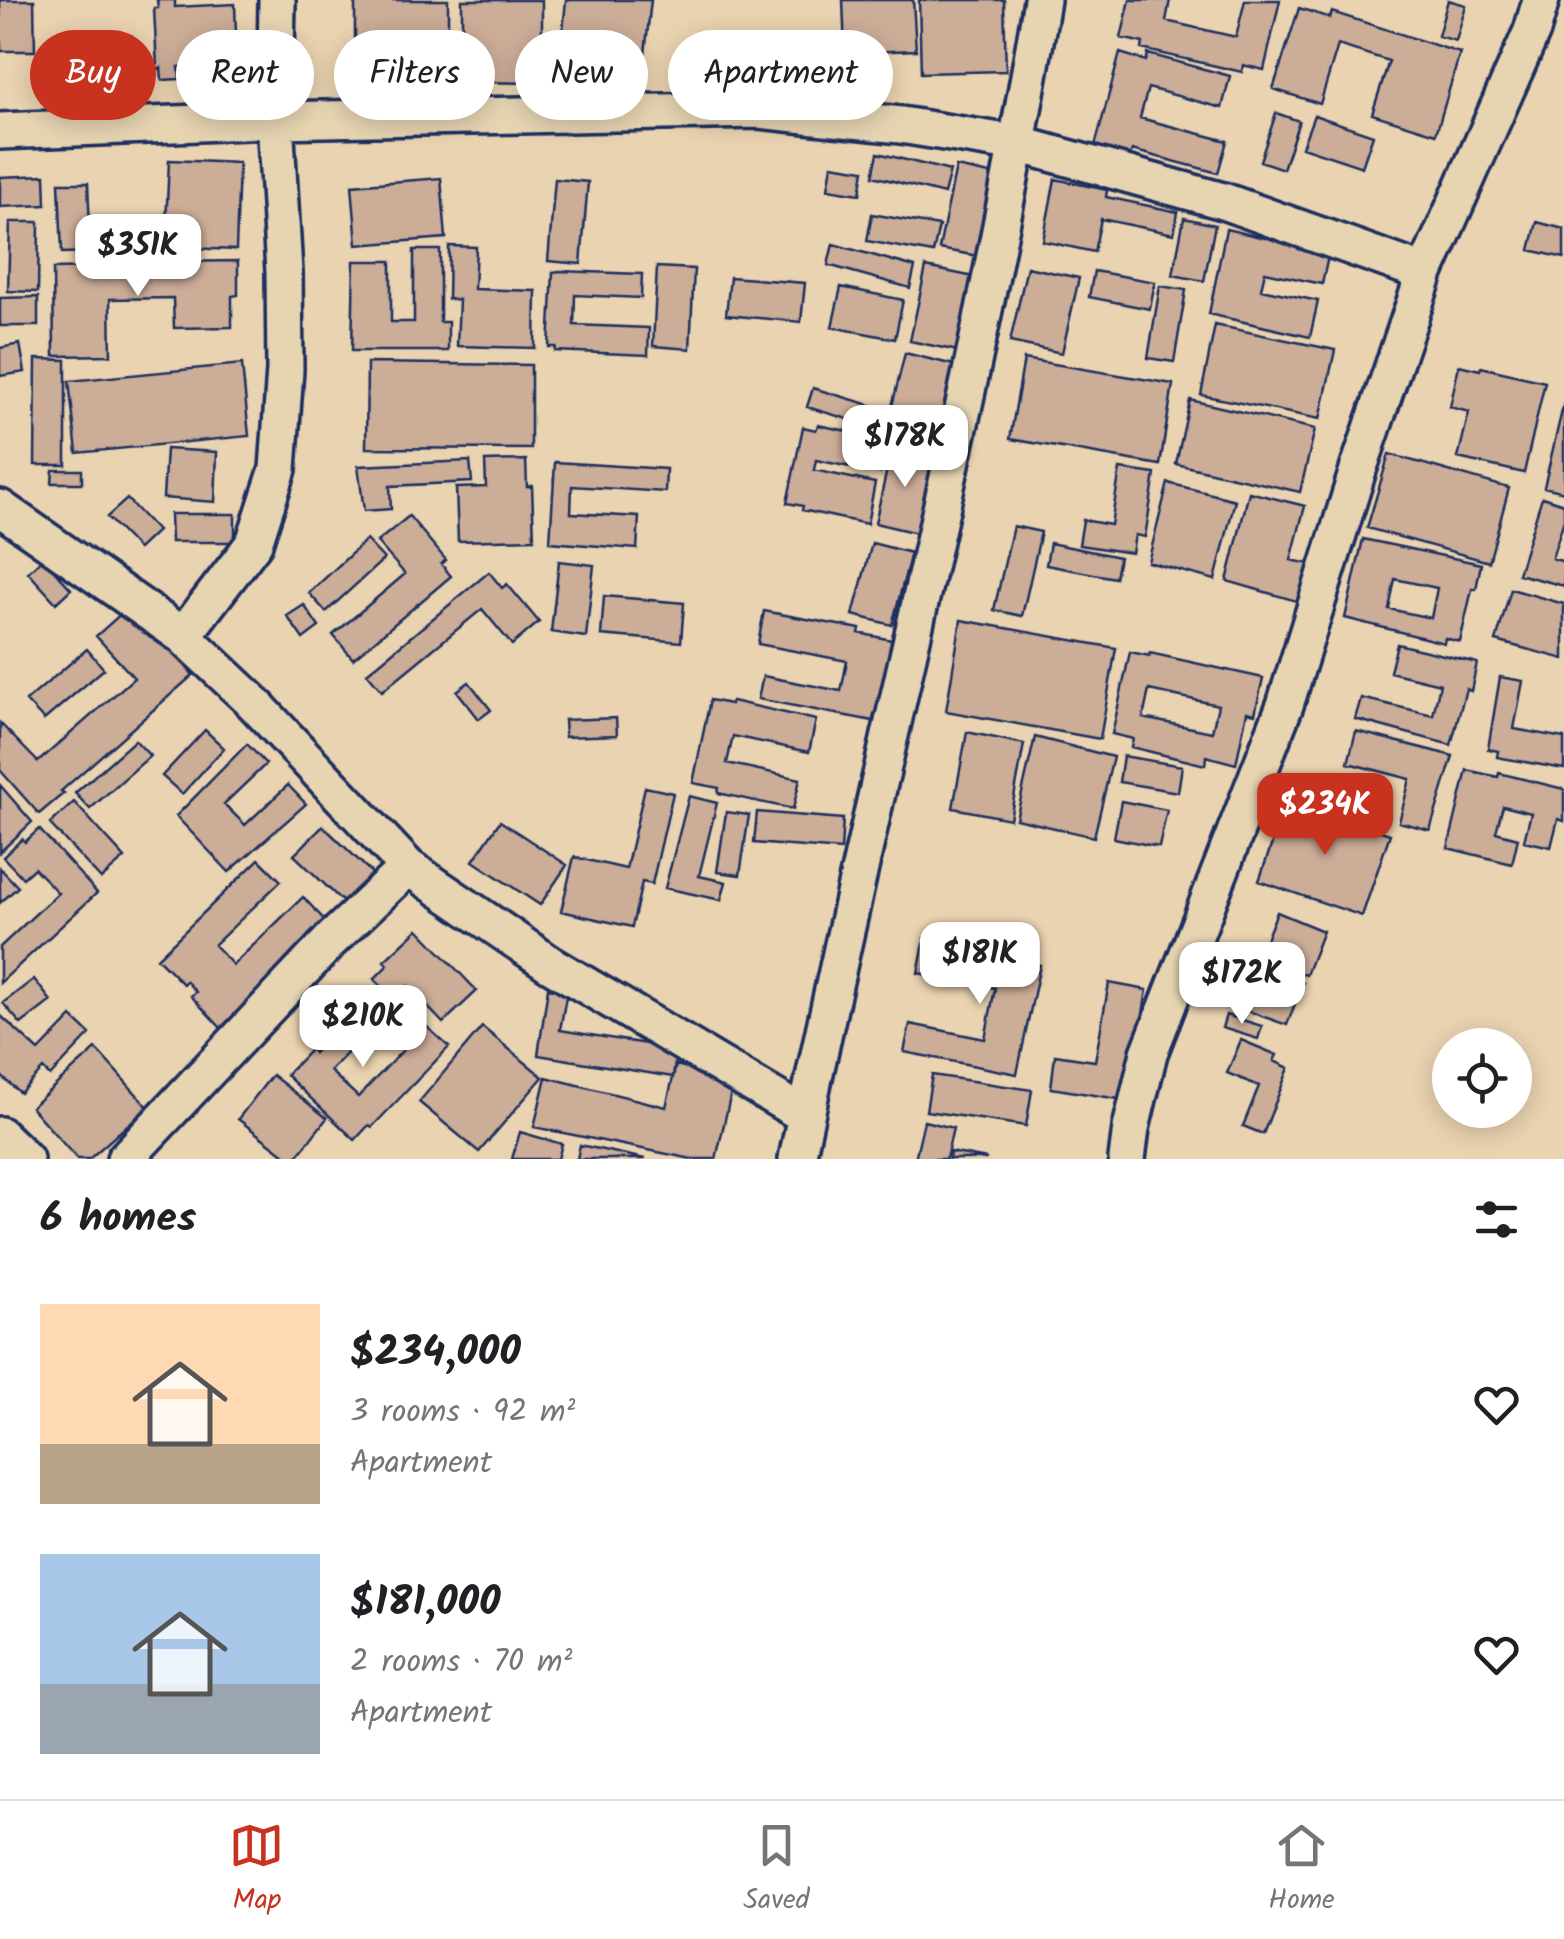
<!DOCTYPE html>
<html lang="en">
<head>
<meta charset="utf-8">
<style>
	body { margin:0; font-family:Kalam,sans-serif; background:#f2f2f2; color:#202124; height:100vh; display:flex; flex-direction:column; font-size:38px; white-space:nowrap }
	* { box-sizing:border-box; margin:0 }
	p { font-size:32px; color:#757577 }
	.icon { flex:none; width:55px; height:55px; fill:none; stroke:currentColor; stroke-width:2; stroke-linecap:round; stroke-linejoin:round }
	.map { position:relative; height:1159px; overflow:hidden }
	.drawer { display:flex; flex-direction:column; background:#fff; flex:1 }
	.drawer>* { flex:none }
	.top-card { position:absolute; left:30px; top:30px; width:1000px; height:90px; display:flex; gap:20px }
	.tools { position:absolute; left:1432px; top:1028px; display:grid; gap:20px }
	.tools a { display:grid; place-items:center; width:100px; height:100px; border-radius:50%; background:#fff; box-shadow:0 5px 25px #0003; font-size:50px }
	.price { position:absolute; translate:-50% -85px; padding:0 22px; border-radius:20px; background:#fff; color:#222; font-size:32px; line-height:65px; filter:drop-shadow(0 2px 5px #0008) }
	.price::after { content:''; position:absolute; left:50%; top:60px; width:30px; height:22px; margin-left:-15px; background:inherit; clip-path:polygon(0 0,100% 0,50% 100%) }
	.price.selected { background:#c8321e; color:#fff }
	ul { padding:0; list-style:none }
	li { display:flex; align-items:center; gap:30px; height:250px; padding:0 40px }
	li span { display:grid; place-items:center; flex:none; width:280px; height:200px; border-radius:0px; color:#555 }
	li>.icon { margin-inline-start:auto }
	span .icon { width:120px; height:120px; fill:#fffc; stroke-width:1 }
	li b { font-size:42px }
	h2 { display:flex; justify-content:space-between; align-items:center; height:120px; padding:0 40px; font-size:42px }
	.chip { padding:0 35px; border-radius:45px; background:#fff; box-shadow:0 5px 25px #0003; font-size:35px; line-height:90px }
	.chip.selected { background:#c8321e; color:#fff }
	.dock { display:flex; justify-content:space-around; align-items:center; height:140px; border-top:2px solid #e0e0e0; background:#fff; font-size:28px; color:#757577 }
	.dock a { display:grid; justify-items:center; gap:5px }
	.dock .selected { color:#c8321e }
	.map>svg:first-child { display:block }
</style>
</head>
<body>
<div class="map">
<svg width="1564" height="1159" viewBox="0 0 1564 1159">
	<rect width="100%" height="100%" fill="#ead3b0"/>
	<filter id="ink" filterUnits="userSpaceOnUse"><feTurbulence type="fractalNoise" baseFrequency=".01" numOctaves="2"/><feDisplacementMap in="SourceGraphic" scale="20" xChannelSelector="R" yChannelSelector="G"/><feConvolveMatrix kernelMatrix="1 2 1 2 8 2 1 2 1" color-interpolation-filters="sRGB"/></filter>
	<g filter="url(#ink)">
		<path fill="#ccad98" stroke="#1b2f5e" stroke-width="2.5" fill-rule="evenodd" d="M 0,0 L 34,0 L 35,51 L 1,51 Z
			M 157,0 L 175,0 L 175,7 L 235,4 L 237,65 L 179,67 L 180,79 L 162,80 L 161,68 L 157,69 L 154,8 L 158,8 Z
			M 355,0 L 448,0 L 448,90 L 355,90 Z
			M 462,0 L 542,0 L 542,83 L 462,82 Z
			M 566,0 L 651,0 L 641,90 L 558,81 Z
			M 843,0 L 913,0 L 916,50 L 845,53 Z
			M 919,0 L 1004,0 L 1006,71 L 921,73 Z
			M 1130,0 L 1170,0 L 1166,21 L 1236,37 L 1245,0 L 1280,0 L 1264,70 L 1243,65 L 1242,72 L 1142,49 L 1143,43 L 1121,38 Z
			M 1448,0 L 1466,5 L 1456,41 L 1438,36 Z
			M 1299,8 L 1330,18 L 1332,12 L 1460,53 L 1436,134 L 1372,114 L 1389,61 L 1338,45 L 1320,104 L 1273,89 Z
			M 132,36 L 138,86 L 65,94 L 59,44 Z
			M 1120,53 L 1146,61 L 1148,54 L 1230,76 L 1222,108 L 1148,88 L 1140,118 L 1227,141 L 1218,173 L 1132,150 L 1130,155 L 1095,146 Z
			M 1276,113 L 1299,121 L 1283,169 L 1260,161 Z
			M 1314,115 L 1373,135 L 1362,167 L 1302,147 Z
			M 878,153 L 950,171 L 944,194 L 873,176 Z
			M 169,160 L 239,163 L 236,250 L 165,247 Z
			M 832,165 L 864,170 L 860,194 L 828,189 Z
			M 956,167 L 995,175 L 978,256 L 939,249 Z
			M 45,175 L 46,205 L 0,207 L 0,177 Z
			M 441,178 L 446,238 L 357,245 L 352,185 Z
			M 555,179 L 588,182 L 581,264 L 548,261 Z
			M 1055,179 L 1107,190 L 1106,197 L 1178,212 L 1174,234 L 1101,219 L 1094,252 L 1043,241 Z
			M 59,183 L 88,183 L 91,252 L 62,253 Z
			M 872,214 L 939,226 L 933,253 L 867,241 Z
			M 1184,218 L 1215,225 L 1204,281 L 1173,275 Z
			M 10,222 L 39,222 L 38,292 L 8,291 Z
			M 1537,222 L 1564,229 L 1564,258 L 1530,250 Z
			M 1226,229 L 1265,238 L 1268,230 L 1331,243 L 1322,284 L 1265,272 L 1261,289 L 1318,301 L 1310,337 L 1209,314 Z
			M 833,244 L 915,267 L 910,288 L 828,265 Z
			M 449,246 L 476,247 L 474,289 L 536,291 L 535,348 L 457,346 L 459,300 L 448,299 Z
			M 414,250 L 440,250 L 440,322 L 448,322 L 448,351 L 352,351 L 354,261 L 391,261 L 391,322 L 414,322 Z
			M 238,261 L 238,295 L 232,296 L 232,327 L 174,328 L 173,298 L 110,299 L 111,355 L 54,356 L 53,269 L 94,268 L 93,263 Z
			M 657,267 L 694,269 L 690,349 L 653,346 Z
			M 926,267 L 974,277 L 958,351 L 910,341 Z
			M 1027,267 L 1079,278 L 1062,353 L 1010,342 Z
			M 559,271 L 642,274 L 641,298 L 575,295 L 574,325 L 649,328 L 648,355 L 555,351 L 556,347 L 549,347 L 553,272 Z
			M 1094,271 L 1155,282 L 1150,309 L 1089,297 Z
			M 730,277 L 805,283 L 801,322 L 726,315 Z
			M 1160,286 L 1186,290 L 1174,362 L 1148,358 Z
			M 841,287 L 903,300 L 895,339 L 832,327 Z
			M 38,297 L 38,326 L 0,326 L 0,298 Z
			M 1215,325 L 1335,350 L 1320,419 L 1201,395 Z
			M 20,344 L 25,372 L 0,376 L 0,348 Z
			M 905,353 L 958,366 L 940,444 L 886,431 Z
			M 36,359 L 66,360 L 66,465 L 35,465 Z
			M 1024,359 L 1173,384 L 1160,465 L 1010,439 Z
			M 367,363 L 531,365 L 531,449 L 366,448 Z
			M 242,364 L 249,436 L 77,453 L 69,381 Z
			M 1459,365 L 1480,370 L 1481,367 L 1545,382 L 1524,473 L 1458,458 L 1469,412 L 1450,407 Z
			M 813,388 L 884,409 L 878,428 L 807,407 Z
			M 1190,400 L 1315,429 L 1300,492 L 1176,464 Z
			M 1564,402 L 1564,492 L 1544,487 Z
			M 818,425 L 887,439 L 880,473 L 816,460 L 814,470 L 875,483 L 867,524 L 802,510 L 803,506 L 787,503 L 803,427 L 816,430 Z
			M 892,447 L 936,457 L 917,533 L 875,523 Z
			M 166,449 L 217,452 L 215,502 L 163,498 Z
			M 1389,454 L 1509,488 L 1489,562 L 1367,528 Z
			M 526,460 L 527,487 L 532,486 L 534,539 L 458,541 L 456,488 L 486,487 L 485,461 Z
			M 470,461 L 472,482 L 390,486 L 391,509 L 364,511 L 358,466 Z
			M 555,462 L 666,469 L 665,492 L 572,486 L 571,513 L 639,517 L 637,549 L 550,542 Z
			M 1120,469 L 1155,474 L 1145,537 L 1135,535 L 1132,553 L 1079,545 L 1083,520 L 1111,525 Z
			M 53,470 L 82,470 L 82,483 L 52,483 Z
			M 1168,483 L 1235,500 L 1215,580 L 1148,562 Z
			M 1249,492 L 1305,506 L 1291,560 L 1309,564 L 1300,602 L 1227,581 Z
			M 1542,497 L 1564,504 L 1564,520 L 1552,558 L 1564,562 L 1564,586 L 1518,574 Z
			M 127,499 L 157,531 L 138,549 L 107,517 Z
			M 170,514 L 235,514 L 235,542 L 171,542 Z
			M 409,516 L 446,560 L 441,564 L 451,576 L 353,659 L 333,635 L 405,574 L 377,542 Z
			M 1013,526 L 1041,532 L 1022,616 L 994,610 Z
			M 1363,539 L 1481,564 L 1476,589 L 1472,589 L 1460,642 L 1445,638 L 1444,643 L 1345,618 ZM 1395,579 L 1437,588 L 1431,618 L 1389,609 Z
			M 366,540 L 384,559 L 326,612 L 309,593 Z
			M 872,543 L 911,553 L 892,625 L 853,615 Z
			M 1050,543 L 1119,557 L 1115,578 L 1046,565 Z
			M 43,558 L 71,589 L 56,603 L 28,572 Z
			M 559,561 L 594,565 L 586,637 L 551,632 Z
			M 489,572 L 502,588 L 507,584 L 539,622 L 512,645 L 482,609 L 382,691 L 367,673 Z
			M 1511,589 L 1564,604 L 1564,659 L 1496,641 Z
			M 604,596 L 684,603 L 681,642 L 601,635 Z
			M 133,603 L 193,675 L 61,791 L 64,793 L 39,814 L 0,770 L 0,723 L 38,762 L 134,678 L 96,636 Z
			M 304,605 L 319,627 L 303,639 L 287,616 Z
			M 764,611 L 860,629 L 859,633 L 896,641 L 881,716 L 874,714 L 873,721 L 758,699 L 763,676 L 841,691 L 847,661 L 758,644 Z
			M 961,620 L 1116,648 L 1100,739 L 946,711 Z
			M 1397,644 L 1477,663 L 1471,691 L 1466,689 L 1451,745 L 1355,719 L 1361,698 L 1433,715 L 1440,684 L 1390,672 Z
			M 87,649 L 104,669 L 44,720 L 26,701 Z
			M 1130,652 L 1150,656 L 1150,653 L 1263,678 L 1255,714 L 1247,712 L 1236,764 L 1206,756 L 1205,765 L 1131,747 L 1133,739 L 1112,734 ZM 1149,690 L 1218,705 L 1212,732 L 1143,718 Z
			M 1500,677 L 1523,681 L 1514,729 L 1564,738 L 1564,769 L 1497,757 L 1498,751 L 1488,749 Z
			M 469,682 L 491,710 L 479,719 L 457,691 Z
			M 710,700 L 730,704 L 732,701 L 816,720 L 809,752 L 733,736 L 727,763 L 800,779 L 793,809 L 718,793 L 719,788 L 693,783 Z
			M 616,718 L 617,735 L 565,737 L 564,720 Z
			M 205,730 L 224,748 L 182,794 L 162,776 Z
			M 1356,731 L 1453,756 L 1430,830 L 1399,822 L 1410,779 L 1348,763 Z
			M 967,732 L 1024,744 L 1010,819 L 953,808 Z
			M 1035,737 L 1113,757 L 1094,837 L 1016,819 Z
			M 135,740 L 150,756 L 90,809 L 75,793 Z
			M 247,744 L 266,764 L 224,804 L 245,825 L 288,785 L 306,804 L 229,872 L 176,816 Z
			M 1123,756 L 1182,766 L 1178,792 L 1119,782 Z
			M 1467,770 L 1498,777 L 1499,773 L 1564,789 L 1564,821 L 1558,819 L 1551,847 L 1524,841 L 1531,813 L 1503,806 L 1496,832 L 1518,838 L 1512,864 L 1448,848 Z
			M 0,785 L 32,822 L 0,852 Z
			M 645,787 L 673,793 L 652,884 L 642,882 L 632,927 L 561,911 L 574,857 L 626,869 Z
			M 689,796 L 717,803 L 699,876 L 726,882 L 721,900 L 665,888 Z
			M 1287,800 L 1390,834 L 1362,916 L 1259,881 Z
			M 1121,801 L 1167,810 L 1159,847 L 1114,838 Z
			M 74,802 L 125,858 L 101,879 L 50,824 Z
			M 726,812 L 749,815 L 740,875 L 717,872 Z
			M 757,812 L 843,819 L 841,850 L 754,843 Z
			M 500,821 L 567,865 L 540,905 L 473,861 Z
			M 323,826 L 373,874 L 344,903 L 294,855 Z
			M 39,829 L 97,893 L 0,983 L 0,947 L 58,893 L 34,868 L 23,878 L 3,857 L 22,839 L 25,842 Z
			M 259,859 L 281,881 L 214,945 L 233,965 L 303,897 L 331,927 L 230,1025 L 227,1022 L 221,1028 L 191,996 L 196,992 L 186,981 L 183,984 L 157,958 Z
			M 0,868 L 18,887 L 0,903 Z
			M 1277,912 L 1323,931 L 1306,975 L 1259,957 Z
			M 418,929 L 477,991 L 443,1023 L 408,986 L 394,999 L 374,979 L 388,965 L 384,961 Z
			M 925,938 L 1011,955 L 1010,959 L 1040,965 L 1017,1074 L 904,1052 L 910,1024 L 985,1039 L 995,988 L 918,973 Z
			M 1242,959 L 1303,983 L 1287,1025 L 1225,1003 Z
			M 34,979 L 51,1001 L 21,1024 L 3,1003 Z
			M 1109,983 L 1147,990 L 1133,1074 L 1125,1100 L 1051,1088 L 1055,1055 L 1095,1061 Z
			M 548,988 L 567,991 L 560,1030 L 677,1049 L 673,1077 L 538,1055 Z
			M 376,989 L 393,1006 L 330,1071 L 358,1097 L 426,1026 L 449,1047 L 372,1127 L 369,1125 L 355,1140 L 286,1075 L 311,1049 L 314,1053 Z
			M 0,1015 L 39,1051 L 72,1017 L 90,1034 L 50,1076 L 43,1069 L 20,1093 L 0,1075 Z
			M 1226,1015 L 1262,1026 L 1258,1039 L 1222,1028 Z
			M 482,1027 L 543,1077 L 479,1152 L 419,1102 Z
			M 1241,1040 L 1277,1055 L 1274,1061 L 1289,1068 L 1263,1134 L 1243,1126 L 1259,1086 L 1227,1073 Z
			M 96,1049 L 148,1107 L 89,1159 L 77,1159 L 31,1107 Z
			M 676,1065 L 734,1080 L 716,1159 L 692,1159 L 534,1127 L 546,1077 L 666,1107 Z
			M 272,1075 L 327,1118 L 295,1159 L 290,1159 L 238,1119 Z
			M 932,1075 L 1032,1090 L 1026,1126 L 926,1111 Z
			M 924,1121 L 953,1128 L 946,1159 L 915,1159 Z
			M 520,1132 L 562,1144 L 558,1159 L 512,1159 Z
			M 580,1145 L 645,1159 L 577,1159 Z
			M 950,1152 L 987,1159 L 949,1159 Z"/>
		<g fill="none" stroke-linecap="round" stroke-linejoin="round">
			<g stroke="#1b2f5e" stroke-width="42">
				<path id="street" d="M 0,131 L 275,120 L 759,110 L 901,125 L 1018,144 L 1223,201 L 1425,273
					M 0,508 L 183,636 L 251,700 L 408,867 L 550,964 L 806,1116
					M 183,636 L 254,543 L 278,469 L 285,370 L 284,272 L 275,120 L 277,0
					M 0,1135 L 25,1159
					M 125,1159 L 333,938 L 408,867
					M 797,1159 C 876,772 978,390 1042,0
					M 1127,1159 L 1131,1128 L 1149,1053 L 1285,705 L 1358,470 L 1425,273 L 1532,31 L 1541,0"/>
			</g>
			<use href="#street" stroke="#e7d5b2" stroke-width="35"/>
		</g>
	</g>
</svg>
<div class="tools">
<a><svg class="icon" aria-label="locate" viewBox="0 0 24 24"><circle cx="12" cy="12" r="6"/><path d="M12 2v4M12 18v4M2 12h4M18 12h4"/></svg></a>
</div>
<b class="price" style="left:138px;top:299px">$351K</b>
<b class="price" style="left:905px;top:490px">$178K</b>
<b class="price selected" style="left:1325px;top:858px">$234K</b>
<b class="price" style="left:980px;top:1007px">$181K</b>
<b class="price" style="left:1242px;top:1027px">$172K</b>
<b class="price" style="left:363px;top:1070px">$210K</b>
<div class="top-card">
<a class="chip selected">Buy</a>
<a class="chip">Rent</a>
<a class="chip">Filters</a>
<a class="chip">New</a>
<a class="chip">Apartment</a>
</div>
</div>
<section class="drawer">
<h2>6 homes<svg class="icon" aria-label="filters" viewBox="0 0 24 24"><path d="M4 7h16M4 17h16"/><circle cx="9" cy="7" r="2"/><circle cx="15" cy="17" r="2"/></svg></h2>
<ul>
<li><span style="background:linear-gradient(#ffd9b3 70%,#b9a48a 0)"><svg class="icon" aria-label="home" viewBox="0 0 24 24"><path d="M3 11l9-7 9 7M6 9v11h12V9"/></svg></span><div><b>$234,000</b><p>3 rooms · 92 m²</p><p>Apartment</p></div><svg class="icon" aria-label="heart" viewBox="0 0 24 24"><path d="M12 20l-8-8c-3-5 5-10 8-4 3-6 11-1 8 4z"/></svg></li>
<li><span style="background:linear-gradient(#a9c7e8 65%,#9aa5b1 0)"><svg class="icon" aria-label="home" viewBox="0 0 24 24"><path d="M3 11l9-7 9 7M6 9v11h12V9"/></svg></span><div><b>$181,000</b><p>2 rooms · 70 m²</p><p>Apartment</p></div><svg class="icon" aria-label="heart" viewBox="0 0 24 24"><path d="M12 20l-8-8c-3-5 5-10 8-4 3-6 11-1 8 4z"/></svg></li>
</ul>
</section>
<nav class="dock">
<a class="selected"><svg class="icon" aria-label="map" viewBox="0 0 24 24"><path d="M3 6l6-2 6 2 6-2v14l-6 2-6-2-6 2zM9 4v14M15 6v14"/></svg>Map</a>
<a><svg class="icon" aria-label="saved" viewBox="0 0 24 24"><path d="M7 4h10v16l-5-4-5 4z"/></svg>Saved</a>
<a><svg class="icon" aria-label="home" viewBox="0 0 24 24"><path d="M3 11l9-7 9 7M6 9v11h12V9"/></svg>Home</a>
</nav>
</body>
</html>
